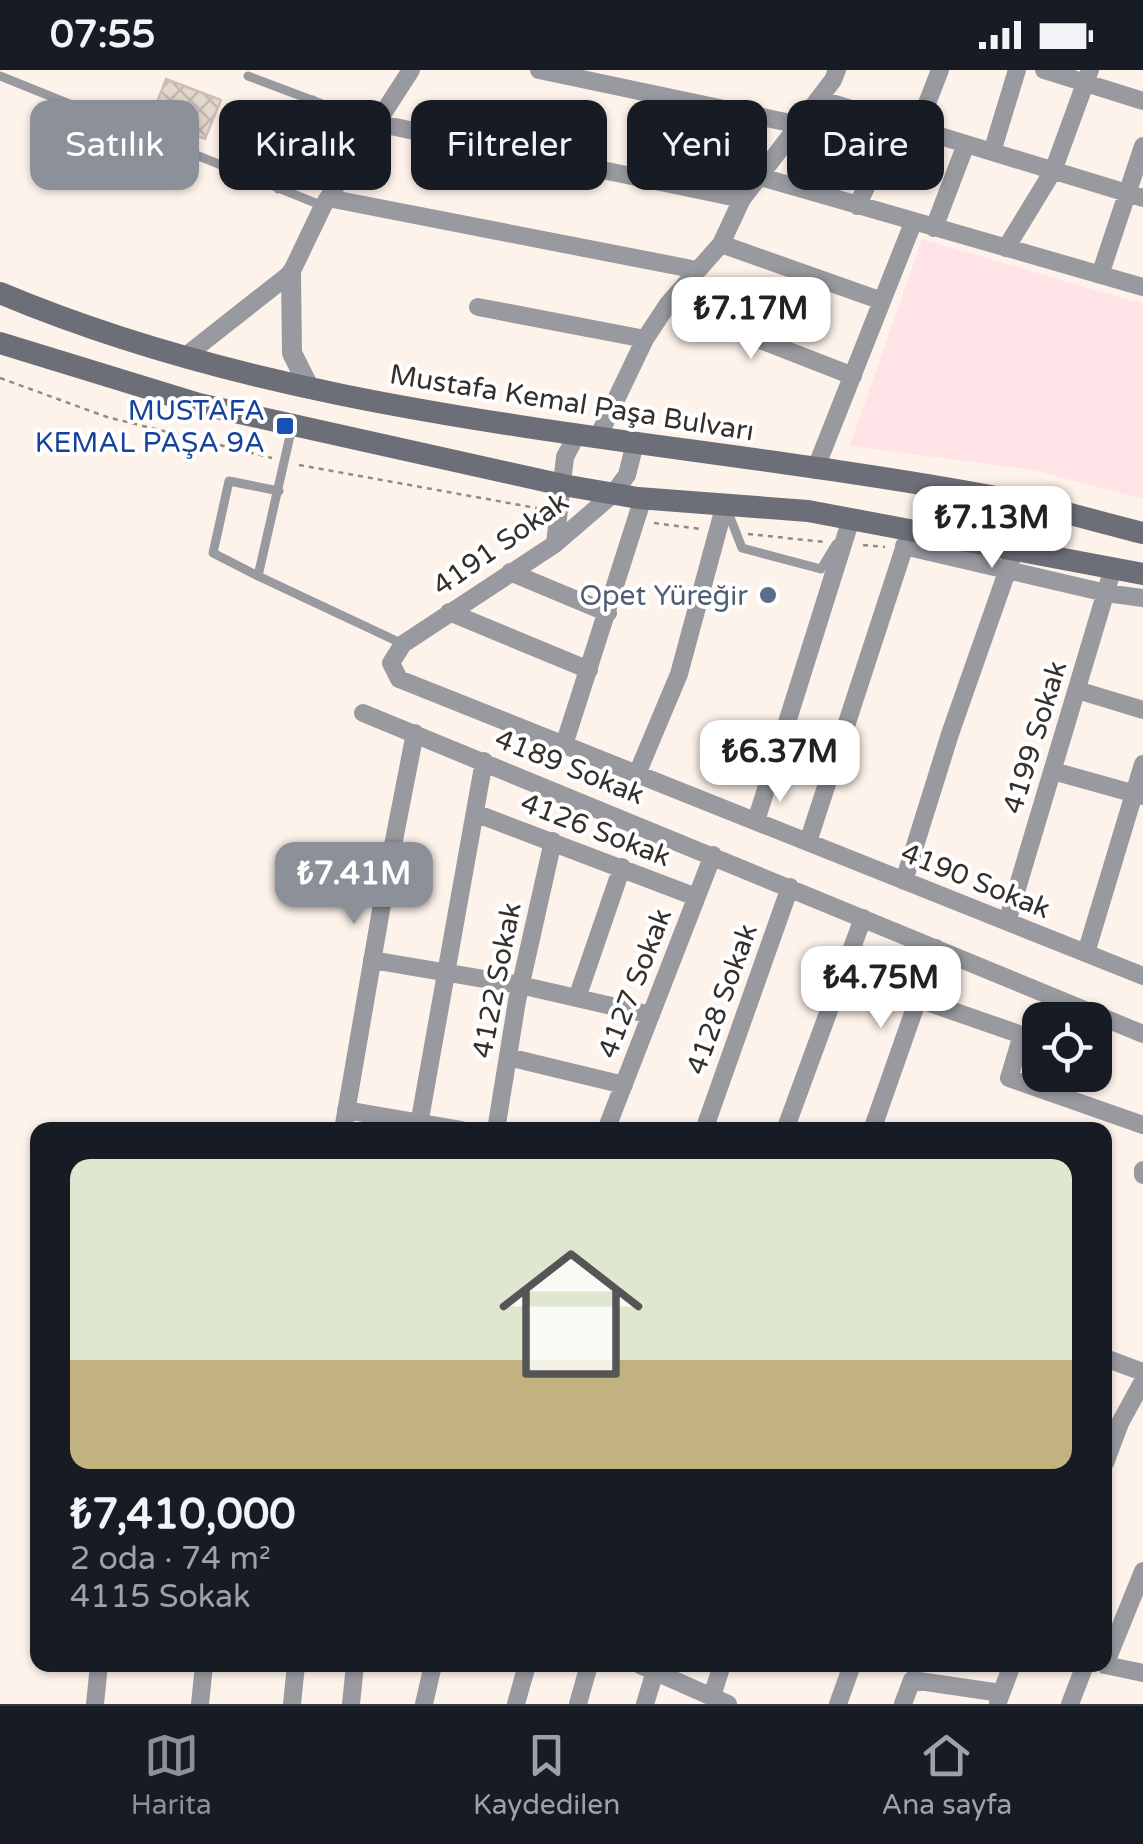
<!DOCTYPE html>
<html lang="tr">
<head>
<meta charset="utf-8">
<style>
	body { margin:0; font-family:"Varela Round",sans-serif; background:#242831; color:#f1f3f6; height:100vh; display:flex; flex-direction:column; font-size:38px; white-space:nowrap }
	* { box-sizing:border-box; margin:0 }
	p { font-size:32px; color:#9ea1a6 }
	.icon { flex:none; width:55px; height:55px; fill:none; stroke:currentColor; stroke-width:2; stroke-linecap:round; stroke-linejoin:round }
	.map { position:relative; flex:1; overflow:hidden }
	.details { position:absolute; left:30px; top:1052px; width:1082px; height:550px; display:flex; flex-direction:column; background:#171b24; border-radius:20px; box-shadow:0 2px 8px #0004 }
	.details>* { flex:none }
	.banner { position:absolute; left:30px; top:30px; width:1085px; height:90px; display:flex; gap:20px }
	.tools { position:absolute; left:1022px; top:932px; display:grid; gap:20px }
	.tools a { display:grid; place-items:center; width:90px; height:90px; border-radius:20px; background:#171b24; box-shadow:0 2px 8px #0004; font-size:50px }
	.price { position:absolute; translate:-50% -85px; padding:0 22px; border-radius:20px; background:#fff; color:#222; font-size:32px; line-height:65px; filter:drop-shadow(0 2px 5px #0008) }
	.price::after { content:''; position:absolute; left:50%; top:60px; width:30px; height:22px; margin-left:-15px; background:inherit; clip-path:polygon(0 0,100% 0,50% 100%) }
	.price.on { background:#8c9099; color:#fff }
	ul { padding:0; list-style:none }
	li { display:grid; align-content:center; gap:20px; height:530px; padding:0 40px }
	li span { display:grid; place-items:center; height:310px; border-radius:20px; color:#555 }
	li>.icon { margin-inline-start:auto }
	span .icon { width:180px; height:180px; fill:#fffc; stroke-width:1 }
	li b { font-size:42px }
	.tag { padding:0 35px; border-radius:20px; background:#171b24; box-shadow:0 2px 8px #0004; font-size:35px; line-height:90px }
	.tag.on { background:#8c9099; color:#fff }
	.status { display:flex; justify-content:space-between; align-items:center; height:70px; padding:0 50px; background:#171b24; direction:ltr }
	.status svg { height:28px; fill:currentColor }
	.menu { display:flex; justify-content:space-around; align-items:center; height:140px; border-top:2px solid #363941; background:#171b24; font-size:28px; color:#9ea1a6 }
	.menu a { display:grid; justify-items:center; gap:5px }
	.menu .on { color:#8c9099 }
	.map>svg:first-child { display:block }
</style>
</head>
<body>
<div class="status"><b>07:55</b><svg viewBox="0 0 49 12"><path d="M0 12V9h3v3zM5 12V6h3v6zM10 12V3h3v9zM15 12V0h3v12zM26 1h20v11H26zM47 4h2v5h-2z"/></svg></div>
<div class="map">
<svg width="1143" height="1634" viewBox="0 0 1143 1634">
	<defs>
		<pattern id="building-cross-hatch" width="8" height="8" patternUnits="userSpaceOnUse" patternTransform="scale(2.5)"><rect width="8" height="8" fill="#e4d7cd"/><path d="M0 0l8 8M0 8l8-8" fill="none" stroke="#c4b9b0"/></pattern>
	</defs>
	<rect width="100%" height="100%" fill="#fef3eb"/>
	<path fill="#ffe3e6" d="M 922,169 L 1143,234 L 1143,429 L 1033,400 L 850,376 Z"/>
	<path fill="url(#building-cross-hatch)" stroke="#ccc0b6" stroke-width="2.5" d="M 166,9 L 221,30 L 205,69 L 151,48 Z"/>
	<g fill="none" stroke-linecap="round" stroke-linejoin="round">
		<path stroke="#928b85" stroke-width="2.5" stroke-dasharray="5 5" stroke-linecap="butt" d="M 0,308 L 107,347 L 272,388
			M 299,395 L 542,439
			M 654,453 L 701,459
			M 748,464 L 825,472
			M 863,475 L 885,477"/>
		<path stroke="#999aa0" stroke-width="9" d="M 0,6 L 323,136
			M 248,6 L 330,37
			M 229,49 L 296,75
			M 278,119 L 313,30
			M 292,357 L 258,506 L 403,574
			M 726,437 L 742,478 L 821,499 L 836,474
			M 258,506 L 213,483 L 229,411 L 279,421"/>
		<path stroke="#999aa0" stroke-width="18" d="M 539,0 L 800,55
			M 1044,0 L 1143,31
			M 819,29 L 1143,128
			M 376,53 L 742,129
			M 917,59 L 940,0
			M 992,82 L 1017,0
			M 761,107 L 1143,217
			M 328,128 L 697,200
			M 857,136 L 897,53
			M 934,158 L 966,74
			M 721,174 L 882,231
			M 1006,178 L 1053,101 L 1090,0
			M 1100,205 L 1143,76
			M 668,234 L 853,306
			M 478,237 L 645,269
			M 183,288 L 291,203 L 323,136 L 411,0
			M 598,367 L 645,269 L 668,234 L 721,174 L 742,129 L 833,10 L 837,0
			M 635,373 L 627,405 L 613,424 L 555,474 L 403,574 L 391,593 L 399,609 L 1143,906
			M 815,400 L 913,153
			M 555,474 L 565,387 L 577,364
			M 904,476 L 1106,523 L 1143,528
			M 510,502 L 608,543
			M 449,542 L 589,600
			M 1077,620 L 1143,640
			M 363,643 L 1143,964
			M 564,675 L 643,428
			M 1053,701 L 1143,726
			M 637,704 L 679,604 L 725,434
			M 475,743 L 696,827
			M 756,751 L 851,449
			M 808,772 L 910,460
			M 904,811 L 950,664 L 1015,479
			M 1007,852 L 1113,498
			M 1086,883 L 1143,694
			M 372,890 L 520,915 L 651,945
			M 577,928 L 622,797
			M 918,929 L 1022,965 L 1009,1008 L 1143,1055
			M 508,987 L 624,1015
			M 346,1040 L 462,1060
			M 343,1060 L 386,811 L 415,663
			M 418,1060 L 484,691
			M 496,1060 L 517,931 L 553,771
			M 606,1060 L 713,785
			M 704,1060 L 790,817
			M 785,1060 L 863,848
			M 872,1060 L 936,878
			M 1143,1100 L 1143,1105
			M 1105,1288 L 1143,1302
			M 1105,1393 L 1120,1353 L 1143,1311
			M 640,1595 L 728,1634
			M 1105,1595 L 1143,1501
			M 1105,1595 L 1143,1603
			M 712,1626 L 722,1595
			M 998,1632 L 1012,1595
			M 95,1634 L 99,1595
			M 200,1634 L 204,1595
			M 292,1634 L 296,1595
			M 351,1634 L 355,1595
			M 424,1634 L 433,1595
			M 516,1634 L 527,1595
			M 578,1634 L 589,1595
			M 645,1634 L 657,1595
			M 838,1634 L 852,1595
			M 903,1634 L 912,1610 L 1001,1623
			M 1070,1634 L 1085,1595"/>
		<path stroke="#999aa0" stroke-width="20" d="M 291,203 L 292,283 L 310,319"/>
		<path stroke="#6d6f78" stroke-width="22" d="M 0,223 C 316,356 663,365 996,427 C 1046,436 1094,451 1143,463
			M 0,273 L 199,334 L 563,415 L 638,428 L 808,441 L 1143,504"/>
	</g>
	<rect fill="#1a4fb4" stroke="#fff" stroke-width="4" x="275" y="346" width="20" height="20" rx="5"/>
	<circle fill="#5c6f8a" stroke="#fff" stroke-width="4" cx="768" cy="525" r="10"/>
	<g text-anchor="middle" stroke-width="8" stroke-linejoin="round" paint-order="stroke">
		<g font-size="28" fill="#35302c" stroke="#fff">
			<text transform="translate(572 332) rotate(9)" y="10">Mustafa Kemal Paşa Bulvarı</text>
			<text transform="translate(500 473) rotate(-35)" y="10">4191 Sokak</text>
			<text transform="translate(1034 667) rotate(-73)" y="10">4199 Sokak</text>
			<text transform="translate(570 696) rotate(22)" y="10">4189 Sokak</text>
			<text transform="translate(596 759) rotate(21)" y="10">4126 Sokak</text>
			<text transform="translate(976 810) rotate(22)" y="10">4190 Sokak</text>
			<text transform="translate(496 910) rotate(-79)" y="10">4122 Sokak</text>
			<text transform="translate(634 913) rotate(-69)" y="10">4127 Sokak</text>
			<text transform="translate(721 929) rotate(-70)" y="10">4128 Sokak</text>
		</g>
		<g font-size="28" fill="#164399" stroke="#fff" text-anchor="end">
			<text x="265" y="350">MUSTAFA<tspan x="265" dy="32">KEMAL PAŞA 9A</tspan></text>
		</g>
		<g font-size="28" fill="#4e5e75" stroke="#fff" text-anchor="end">
			<text x="748" y="535">Opet Yüreğir</text>
		</g>
	</g>
</svg>
<div class="tools">
<a><svg class="icon" aria-label="locate" viewBox="0 0 24 24"><circle cx="12" cy="12" r="6"/><path d="M12 2v4M12 18v4M2 12h4M18 12h4"/></svg></a>
</div>
<b class="price" style="left:751px;top:292px">₺7.17M</b>
<b class="price" style="left:992px;top:501px">₺7.13M</b>
<b class="price" style="left:780px;top:735px">₺6.37M</b>
<b class="price on" style="left:354px;top:857px">₺7.41M</b>
<b class="price" style="left:881px;top:961px">₺4.75M</b>
<div class="banner">
<a class="tag on">Satılık</a>
<a class="tag">Kiralık</a>
<a class="tag">Filtreler</a>
<a class="tag">Yeni</a>
<a class="tag">Daire</a>
</div>
<section class="details">
<ul>
<li><span style="background:linear-gradient(#dfe7d0 65%,#c2b280 0)"><svg class="icon" aria-label="home" viewBox="0 0 24 24"><path d="M3 11l9-7 9 7M6 9v11h12V9"/></svg></span><div><b>₺7,410,000</b><p>2 oda · 74 m²</p><p>4115 Sokak</p></div></li>
</ul>
</section>
</div>
<nav class="menu">
<a class="on"><svg class="icon" aria-label="map" viewBox="0 0 24 24"><path d="M3 6l6-2 6 2 6-2v14l-6 2-6-2-6 2zM9 4v14M15 6v14"/></svg>Harita</a>
<a><svg class="icon" aria-label="saved" viewBox="0 0 24 24"><path d="M7 4h10v16l-5-4-5 4z"/></svg>Kaydedilen</a>
<a><svg class="icon" aria-label="home" viewBox="0 0 24 24"><path d="M3 11l9-7 9 7M6 9v11h12V9"/></svg>Ana sayfa</a>
</nav>
</body>
</html>
